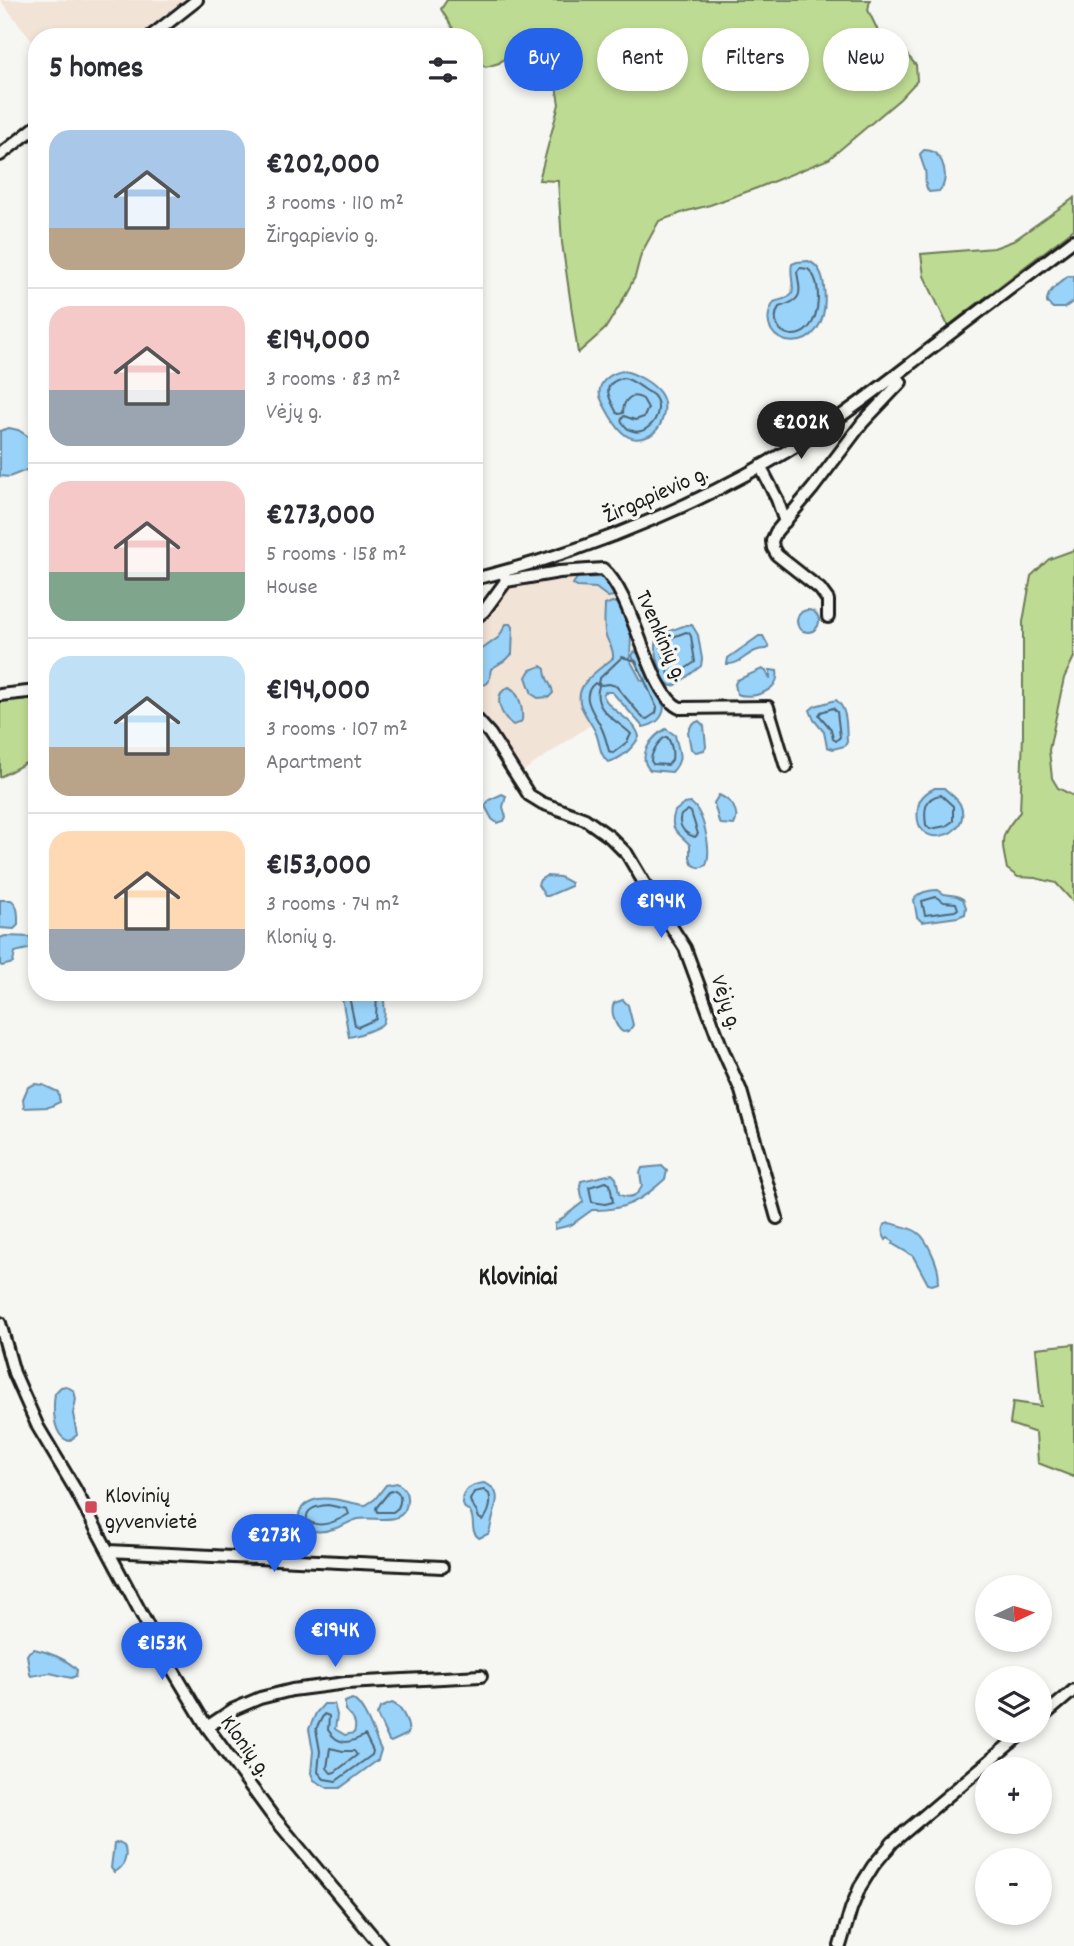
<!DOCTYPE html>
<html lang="en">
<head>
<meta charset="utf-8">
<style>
	body { margin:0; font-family:Dekko,sans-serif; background:#f7f7f7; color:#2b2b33; height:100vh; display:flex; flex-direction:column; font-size:26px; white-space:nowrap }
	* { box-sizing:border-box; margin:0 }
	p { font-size:23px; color:#7c7c81 }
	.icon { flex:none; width:38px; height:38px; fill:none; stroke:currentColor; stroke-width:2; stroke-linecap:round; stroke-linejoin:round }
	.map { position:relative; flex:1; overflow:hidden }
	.side { position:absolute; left:28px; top:28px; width:455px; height:973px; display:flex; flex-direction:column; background:#fff; border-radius:28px; box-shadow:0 4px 10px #0003 }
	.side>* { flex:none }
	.banner { position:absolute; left:504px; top:28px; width:464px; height:63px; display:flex; gap:14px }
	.needle { width:46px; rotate:86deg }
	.fabs { position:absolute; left:975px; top:1575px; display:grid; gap:14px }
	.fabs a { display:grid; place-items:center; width:77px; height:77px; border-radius:50%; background:#fff; box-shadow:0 4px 10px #0003; font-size:35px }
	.price { position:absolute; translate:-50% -60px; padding:0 16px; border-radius:24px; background:#2563eb; color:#fff; font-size:23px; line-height:46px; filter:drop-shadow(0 2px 4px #0008) }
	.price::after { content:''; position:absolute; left:50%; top:42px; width:21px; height:16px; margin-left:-10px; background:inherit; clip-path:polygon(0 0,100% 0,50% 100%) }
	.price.on { background:#222; color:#fff }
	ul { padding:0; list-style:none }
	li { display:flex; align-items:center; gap:21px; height:175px; padding:0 21px }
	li+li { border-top:2px solid #e1e1e2 }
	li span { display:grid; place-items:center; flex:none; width:196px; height:140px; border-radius:21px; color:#555 }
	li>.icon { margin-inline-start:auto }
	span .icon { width:84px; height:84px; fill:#fffc; stroke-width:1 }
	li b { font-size:30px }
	h2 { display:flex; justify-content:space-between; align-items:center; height:84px; padding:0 21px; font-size:30px }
	.pill { padding:0 24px; border-radius:32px; background:#fff; box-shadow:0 4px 10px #0003; font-size:24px; line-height:63px }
	.pill.on { background:#2563eb; color:#fff }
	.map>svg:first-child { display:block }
</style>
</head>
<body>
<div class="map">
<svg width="1074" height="1946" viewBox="0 0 1074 1946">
	<rect width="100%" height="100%" fill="#f6f6f2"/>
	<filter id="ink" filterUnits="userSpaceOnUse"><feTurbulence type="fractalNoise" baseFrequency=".0143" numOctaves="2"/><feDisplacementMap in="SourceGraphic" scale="14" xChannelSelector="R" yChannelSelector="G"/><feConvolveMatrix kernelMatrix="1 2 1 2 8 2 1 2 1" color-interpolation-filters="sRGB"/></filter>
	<g filter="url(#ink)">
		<path fill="#f2e3d7" d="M 0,0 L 186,0 L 138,37 L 37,37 L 37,47 Z
			M 592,573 L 601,574 L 621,601 L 617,603 L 612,602 L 608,641 L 613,647 L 615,653 L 613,658 L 587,680 L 582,707 L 592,724 L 519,774 L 474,712 L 474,622 L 510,587 L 515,584 L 522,581 Z"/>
		<path fill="#bedb93" stroke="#6d7c58" stroke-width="2" d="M 447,0 L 870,0 L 868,10 L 880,35 L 900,47 L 916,65 L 917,81 L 900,99 L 829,159 L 757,188 L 710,205 L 687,211 L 659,221 L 641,254 L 635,277 L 620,305 L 605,329 L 578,353 L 562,243 L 558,181 L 539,180 L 559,104 L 555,80 L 543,59 L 519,46 L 499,63 L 486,67 L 474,61 L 474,37 L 458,37 L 441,9 Z
			M 1074,198 L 1074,229 L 948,326 L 924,276 L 921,254 L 994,248 L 1013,241 Z
			M 1074,550 L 1074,657 L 1064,678 L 1049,750 L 1052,778 L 1058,788 L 1074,796 L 1074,903 L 1056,883 L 1035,878 L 1018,877 L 1007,869 C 1001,839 999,836 1020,812 L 1023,735 L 1023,622 L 1031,576 L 1049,559 Z
			M 37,698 L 37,754 L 24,764 L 0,777 L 0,700 Z
			M 1074,1344 L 1074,1477 L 1038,1463 L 1036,1433 L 1010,1424 L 1013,1402 L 1041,1406 L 1036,1348 Z"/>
		<path fill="#9ad3f9" stroke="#688aa1" stroke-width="2" d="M 924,150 C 942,150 948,171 943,186 L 939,191 L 929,192 C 923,184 927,179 925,170 C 923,164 921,160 920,154 Z
			M 808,261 C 819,265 823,275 824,287 C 834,367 746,348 774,302 C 778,300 788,299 791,295 C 796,290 789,273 792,264 L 797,262 Z
			M 1068,276 L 1074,276 L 1074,301 L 1064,308 L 1053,308 L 1047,303 C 1046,291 1060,283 1068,276 Z
			M 623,371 C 635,373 653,383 660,393 C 669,406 663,429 649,436 C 629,445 619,431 610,416 C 607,410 602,403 600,396 C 597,382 611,373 623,371 Z
			M 9,428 L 18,430 L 37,442 L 37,466 L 9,477 L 0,476 L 0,431 Z
			M 600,577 L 607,579 L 614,596 L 608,597 L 596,588 L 577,587 L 573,584 L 577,578 Z
			M 612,602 L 617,603 L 620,606 L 631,634 L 630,660 L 641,680 L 643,681 L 644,679 L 632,656 L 634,652 L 639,653 L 664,707 C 663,719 654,725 643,727 L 612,692 L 605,692 L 603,695 C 610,713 636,719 639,737 C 633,748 620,760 608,762 C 599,755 600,741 595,731 C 591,723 585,715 581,706 C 573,684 599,670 613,658 C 614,648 609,645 606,636 C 603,626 605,615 605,605 Z
			M797 621a11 11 0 1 1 22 0a11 11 0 1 1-22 0Z
			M 506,624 L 511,624 L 513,627 L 512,654 L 507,659 L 491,669 C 489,676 492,684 482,685 L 474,678 L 474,655 L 499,637 Z
			M 686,625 L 692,625 L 698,635 L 702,659 L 701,666 L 676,685 L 671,686 C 663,682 662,676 660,668 C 650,635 657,636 686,625 Z
			M 759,636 L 763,636 L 769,647 L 767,649 C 748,648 743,665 727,664 L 728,658 Z
			M 541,666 L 545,669 C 545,681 552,683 553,693 L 549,697 L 538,698 L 532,694 L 526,677 L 530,670 Z
			M 762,669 L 766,671 L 770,679 L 770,670 L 777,671 C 781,691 752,700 737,694 L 735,684 L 737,680 Z
			M 509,687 C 520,693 523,709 522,720 L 520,723 L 513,725 C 501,717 491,694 509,687 Z
			M 836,700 C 848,709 846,727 847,742 L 845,746 L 833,749 L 827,747 L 824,732 L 814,720 L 810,710 L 815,706 Z
			M 699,721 L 704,726 L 706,747 L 704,750 L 696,752 L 691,749 L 688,732 L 692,724 Z
			M 666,729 L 675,735 C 678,751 685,758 672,772 L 650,770 C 636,756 652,736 666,729 Z
			M 935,788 L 944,788 C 949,793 957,798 960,804 C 975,837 911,854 918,808 C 919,798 926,792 935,788 Z
			M 502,794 L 506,796 L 503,807 L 506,817 L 504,821 L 497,823 L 492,819 L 485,806 L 489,800 Z
			M 719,795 C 731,800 741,812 734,825 L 721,824 L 719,822 L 714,803 Z
			M 691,803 C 704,812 712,851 706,865 C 701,869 697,868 692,864 L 690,857 L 690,845 C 679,832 668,831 675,811 L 684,804 Z
			M 546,876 L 560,877 L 571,883 L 571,886 L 548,896 L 545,896 L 538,885 L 540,880 Z
			M 938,890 L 944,894 L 957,896 L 963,899 L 966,907 L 965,914 L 958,917 L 922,922 L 917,917 L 914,900 C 918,892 930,890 938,890 Z
			M 0,900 L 11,900 C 19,905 18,917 18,925 L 14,929 L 0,928 Z
			M 5,936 L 33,937 L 36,947 L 15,952 L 13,963 L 2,966 L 0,965 L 0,938 Z
			M 357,992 L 383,992 C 384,998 386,1018 383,1023 C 380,1028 356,1036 349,1037 L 342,998 L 345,995 Z
			M 623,1000 L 628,1005 L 633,1025 L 629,1031 L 623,1032 C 615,1027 610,1011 614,1003 Z
			M 35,1084 L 43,1085 L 58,1092 L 60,1102 L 49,1107 L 24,1108 L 23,1099 L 28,1087 Z
			M 662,1166 L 667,1171 L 665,1179 C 641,1201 624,1211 592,1210 L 571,1225 L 555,1229 L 555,1224 L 583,1202 L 580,1186 L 581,1181 L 612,1174 L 616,1178 L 619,1194 C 628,1200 638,1196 642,1186 L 640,1173 L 642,1168 Z
			M 889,1223 C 898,1225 909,1227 917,1232 C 927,1238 942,1271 938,1283 L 932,1285 L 928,1284 L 913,1256 L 893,1244 L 894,1242 L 888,1238 L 886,1240 C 883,1235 881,1231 884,1225 Z
			M 66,1386 L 74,1391 L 76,1399 L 73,1414 L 77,1435 L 69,1441 C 52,1436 53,1407 55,1393 L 61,1387 Z
			M 397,1483 C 404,1487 408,1492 407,1501 C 406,1528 375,1516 358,1519 C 350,1521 342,1527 333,1529 C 298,1541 285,1506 318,1499 C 334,1496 350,1504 366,1505 L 375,1499 L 386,1485 Z
			M 484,1483 C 502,1489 497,1503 493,1517 C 491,1523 491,1529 488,1534 L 479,1538 C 469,1531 476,1521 470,1512 C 466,1506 465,1512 463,1504 C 459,1490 473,1484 484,1483 Z
			M 34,1649 C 48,1652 67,1659 77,1670 L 76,1676 L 71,1678 L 50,1673 L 31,1676 L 30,1674 L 27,1655 L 29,1652 Z
			M 352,1699 C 365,1705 374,1736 381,1750 L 378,1760 L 340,1788 L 328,1788 L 314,1780 L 311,1773 L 313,1751 L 309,1729 L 316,1713 L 324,1704 L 334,1704 L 337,1715 L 335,1729 L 345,1735 L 354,1733 C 358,1722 352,1717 345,1710 L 345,1702 Z
			M 392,1703 C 402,1707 410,1724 408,1734 L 391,1742 L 389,1741 L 377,1715 L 380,1708 Z
			M 119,1842 L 124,1845 C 128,1855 125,1868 114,1872 L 111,1868 L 114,1844 Z"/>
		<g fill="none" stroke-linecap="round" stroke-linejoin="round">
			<path stroke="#4e6574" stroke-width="2" d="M 800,268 L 808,269 C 817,277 818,288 818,299 C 816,354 762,337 779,307 C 803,300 801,295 797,272 Z
				M 624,378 C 632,380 637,384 644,389 C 644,389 653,395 653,395 C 671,415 636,450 621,420 L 624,416 L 635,420 L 644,417 L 648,408 L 643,399 C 631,392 623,400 623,413 L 619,414 L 617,413 C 609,398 599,383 624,378 Z
				M 686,632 L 689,633 L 691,636 L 695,662 L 672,678 L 669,675 L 661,646 L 668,639 Z
				M 622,657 L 636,661 L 657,708 L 656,713 L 647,719 L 643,718 L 616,686 L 609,684 L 601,685 L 598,683 L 599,679 Z
				M 595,683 L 599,686 C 591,710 617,720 631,734 L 627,742 L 613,753 L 609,751 C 607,743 605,736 602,729 C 595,713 578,697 595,683 Z
				M 833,708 L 837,712 L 840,737 L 836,741 L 833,739 L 831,729 L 819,715 L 821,712 Z
				M 664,738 L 667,737 C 672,743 673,753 672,760 L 668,765 L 653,764 L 651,761 C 651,753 658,742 664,738 Z
				M 941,795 L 953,806 L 953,821 L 946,826 L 930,829 L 926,825 C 924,811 924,797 941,795 Z
				M 688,810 L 691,812 L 698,834 L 695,837 C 685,834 677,826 681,815 Z
				M 936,897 L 944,902 L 956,903 L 958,909 L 955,911 L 925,915 L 922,901 Z
				M 352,992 L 350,1001 L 355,1025 L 358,1027 L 376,1019 L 377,992
				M 606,1182 L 610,1184 L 613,1202 L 605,1204 L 592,1202 L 589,1187 Z
				M 395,1490 C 402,1494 401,1502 398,1508 L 393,1512 L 377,1512 L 376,1508 L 389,1492 Z
				M 484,1490 L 489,1494 C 492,1502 489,1515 482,1520 L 479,1518 C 477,1509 471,1506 470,1500 L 474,1492 Z
				M 328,1505 L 347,1509 L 349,1514 C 337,1521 320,1530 307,1520 C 305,1508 318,1506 328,1505 Z
				M 324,1714 L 329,1716 L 328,1730 C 339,1747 351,1743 365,1735 L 373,1751 L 372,1755 L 336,1781 L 324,1779 L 318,1772 L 320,1751 L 316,1729 Z
				M 330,1748 L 343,1751 L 354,1751 L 357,1755 L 335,1772 L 331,1773 L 327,1768 Z"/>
			<g stroke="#1c1c1c" stroke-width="16">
				<path id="minor" d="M 150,37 L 197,0
					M 0,155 L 37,126
					M 760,466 L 777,499 L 785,522
					M 474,579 C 591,551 719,497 819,431 C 856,407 891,379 926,352 C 975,315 1025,277 1074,240
					M 506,581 L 559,572 L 603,569 C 635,596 649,696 680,708 L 768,707 L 786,767
					M 828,617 L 828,600 L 820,589 L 777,555 L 773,548 L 772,541 L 776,532 L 813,488 L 863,422 L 901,382
					M 474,619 L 484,611 L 506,581 L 505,577
					M 0,695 L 37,691
					M 474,716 L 490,734 L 529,795 L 542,803 L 585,819 L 610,837 L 627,854 L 656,903 L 685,948 L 721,1046 L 741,1091 L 777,1218
					M 0,1323 L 14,1373 L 38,1427 L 75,1489 L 158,1645 L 207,1727 L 271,1814 L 381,1946
					M 108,1551 L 442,1567
					M 1040,1719 L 1074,1690
					M 207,1727 L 234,1709 L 260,1698 L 292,1690 L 346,1683 L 481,1676
					M 840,1946 L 851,1909 L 860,1887 L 873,1866 L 893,1842 L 1025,1731"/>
			</g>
			<use href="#minor" stroke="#f6f6f2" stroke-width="10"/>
		</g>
	</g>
	<rect fill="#d1495b" stroke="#f6f6f2" stroke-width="2.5" x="84" y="1500" width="14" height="14" rx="3.5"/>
	<g text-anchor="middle" stroke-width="7" stroke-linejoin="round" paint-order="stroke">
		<g font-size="23" fill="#1c1c1c" stroke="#f6f6f2">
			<text transform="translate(655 493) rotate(-24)" y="8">Žirgapievio g.</text>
			<text transform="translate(663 635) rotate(66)" y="8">Tvenkinių g.</text>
			<text transform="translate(728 1002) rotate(71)" y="8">Vėjų g.</text>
			<text transform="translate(247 1745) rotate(54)" y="8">Klonių g.</text>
		</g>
		<g font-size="23" fill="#1c1c1c" stroke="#f6f6f2" text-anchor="start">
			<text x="105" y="1502">Klovinių<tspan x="105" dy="26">gyvenvietė</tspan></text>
		</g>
		<g font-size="26" font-weight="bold" fill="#1c1c1c" stroke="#f6f6f2">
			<text x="518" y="1284">Kloviniai</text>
		</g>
	</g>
</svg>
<div class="fabs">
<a><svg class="needle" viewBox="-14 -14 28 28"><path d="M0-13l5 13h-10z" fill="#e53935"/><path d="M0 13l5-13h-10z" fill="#7c7c81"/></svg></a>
<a><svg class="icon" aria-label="layers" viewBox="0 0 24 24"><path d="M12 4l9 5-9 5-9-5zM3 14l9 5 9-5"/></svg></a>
<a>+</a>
<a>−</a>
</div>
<b class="price on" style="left:801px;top:461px">€202K</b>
<b class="price" style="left:661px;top:940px">€194K</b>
<b class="price" style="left:274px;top:1574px">€273K</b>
<b class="price" style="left:335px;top:1669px">€194K</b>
<b class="price" style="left:162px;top:1682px">€153K</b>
<div class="banner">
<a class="pill on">Buy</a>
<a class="pill">Rent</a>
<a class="pill">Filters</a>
<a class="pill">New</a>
</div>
<section class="side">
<h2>5 homes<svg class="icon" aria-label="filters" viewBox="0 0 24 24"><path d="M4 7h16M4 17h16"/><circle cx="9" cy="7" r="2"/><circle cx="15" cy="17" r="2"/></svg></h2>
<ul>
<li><span style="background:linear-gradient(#a9c7e8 70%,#b9a48a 0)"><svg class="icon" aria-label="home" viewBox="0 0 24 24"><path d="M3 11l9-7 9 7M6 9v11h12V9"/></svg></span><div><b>€202,000</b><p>3 rooms · 110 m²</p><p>Žirgapievio g.</p></div></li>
<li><span style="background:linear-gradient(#f6c9c9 60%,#9aa5b1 0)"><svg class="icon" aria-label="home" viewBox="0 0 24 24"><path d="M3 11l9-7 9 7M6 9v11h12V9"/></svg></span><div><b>€194,000</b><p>3 rooms · 83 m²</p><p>Vėjų g.</p></div></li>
<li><span style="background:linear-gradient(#f6c9c9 65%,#7fa58c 0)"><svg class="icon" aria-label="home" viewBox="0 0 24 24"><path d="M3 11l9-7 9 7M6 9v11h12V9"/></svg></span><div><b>€273,000</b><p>5 rooms · 158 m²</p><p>House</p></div></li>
<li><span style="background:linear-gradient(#bfe0f5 65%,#b9a48a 0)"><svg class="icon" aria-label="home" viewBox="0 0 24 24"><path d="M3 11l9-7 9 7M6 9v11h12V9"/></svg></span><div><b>€194,000</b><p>3 rooms · 107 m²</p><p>Apartment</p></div></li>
<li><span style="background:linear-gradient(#ffd9b3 70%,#9aa5b1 0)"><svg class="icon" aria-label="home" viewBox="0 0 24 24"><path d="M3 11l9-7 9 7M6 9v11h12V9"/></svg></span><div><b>€153,000</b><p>3 rooms · 74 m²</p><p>Klonių g.</p></div></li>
</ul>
</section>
</div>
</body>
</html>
